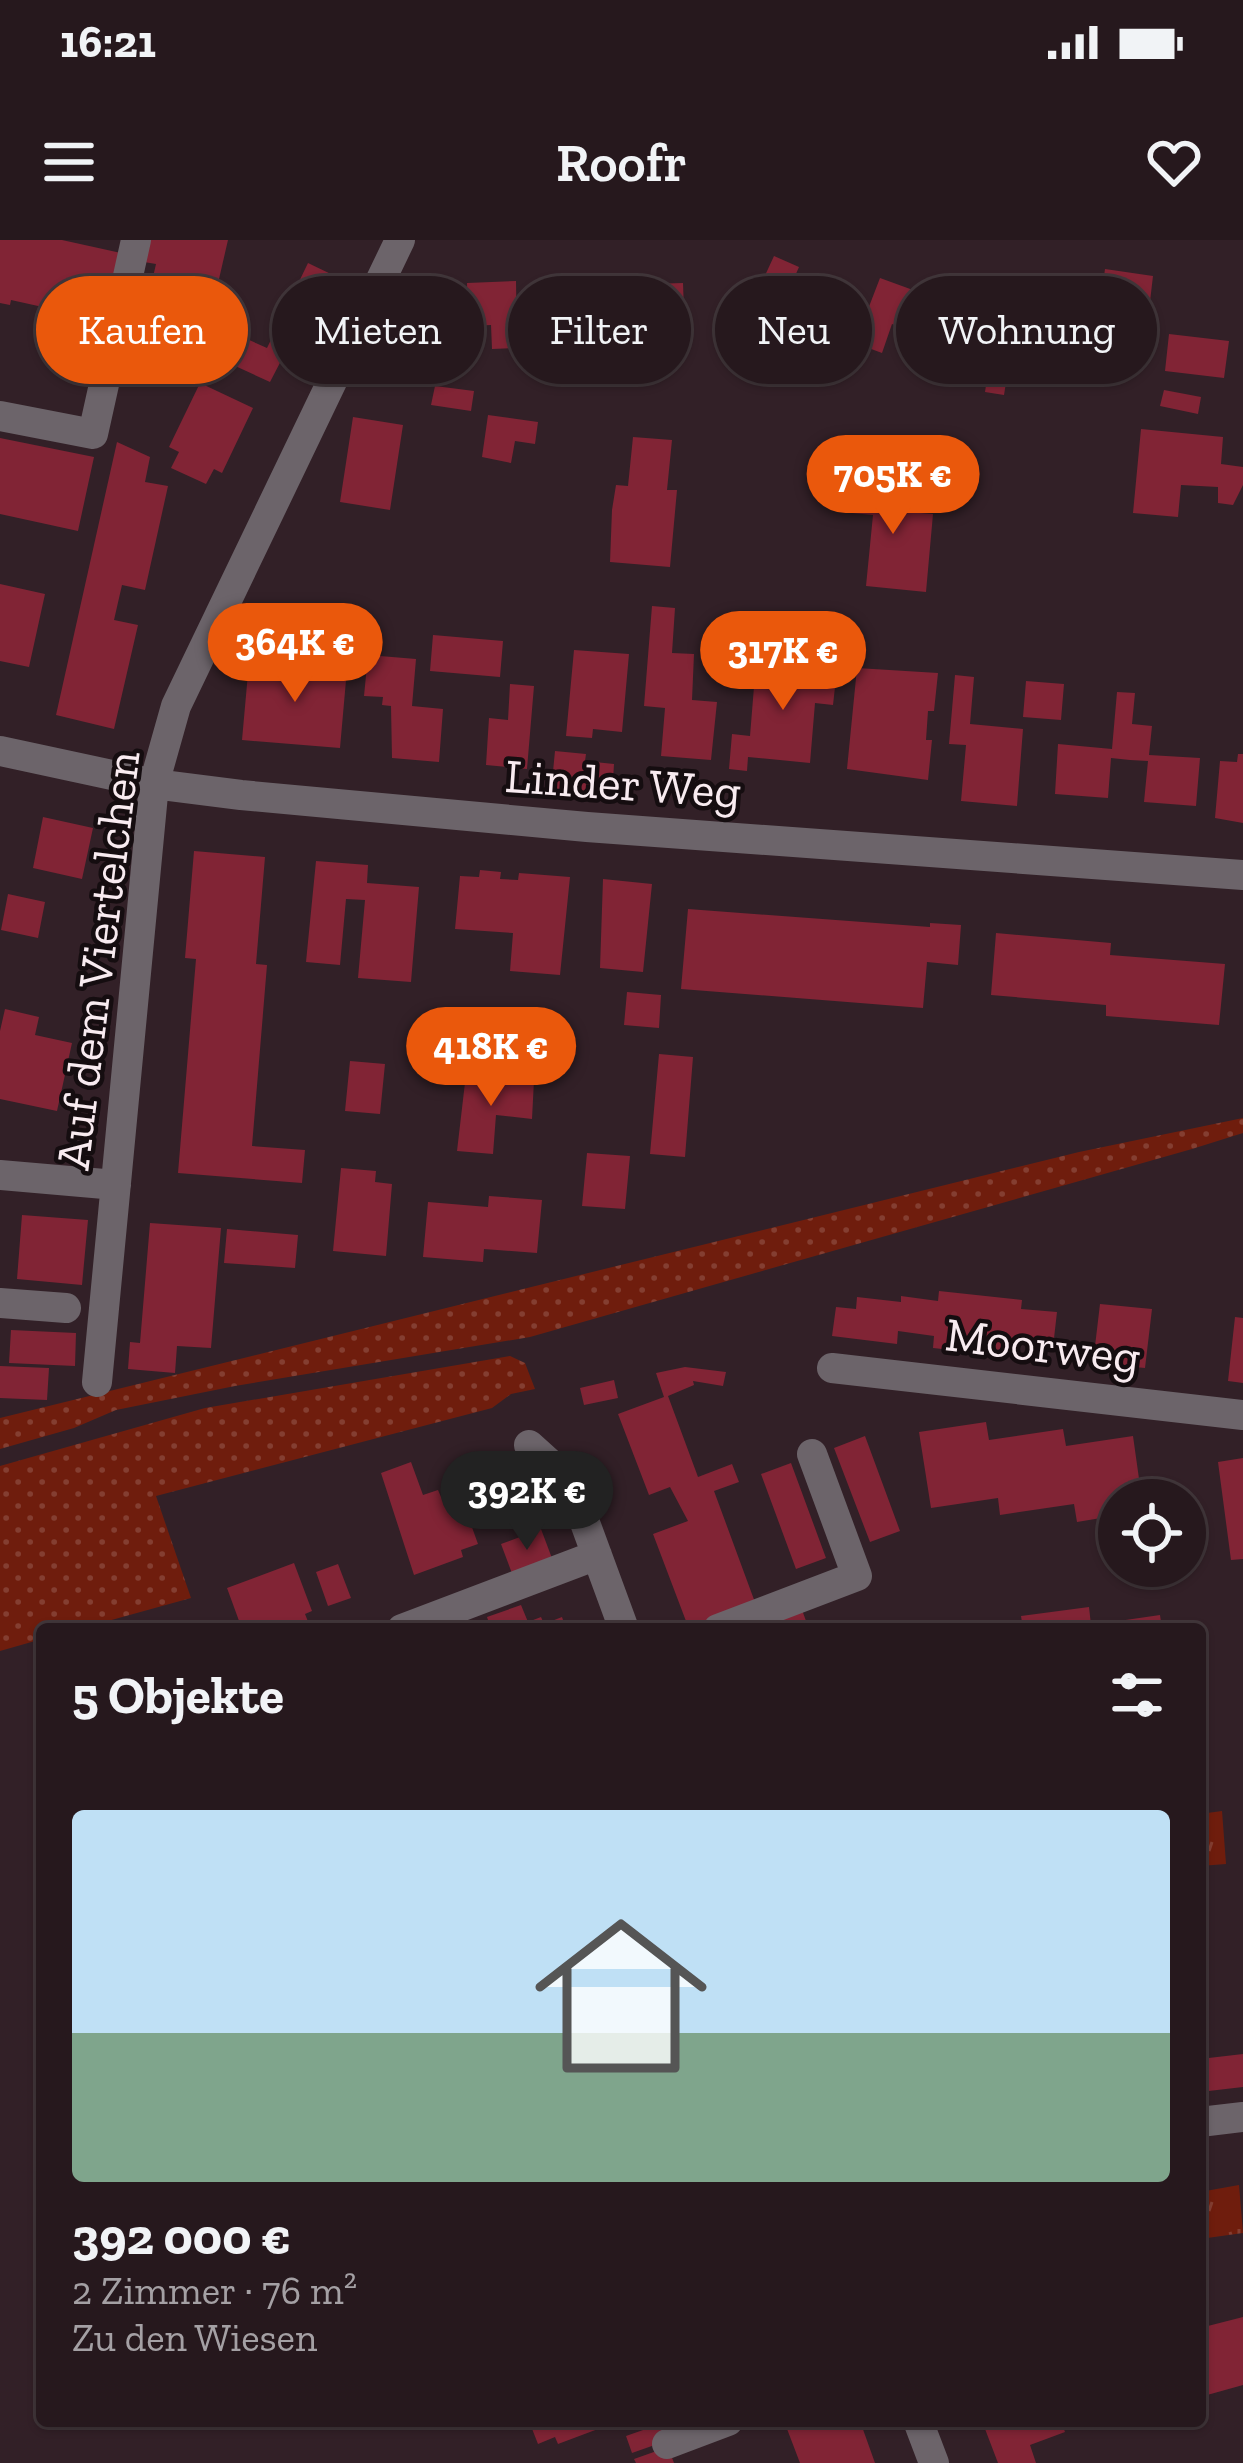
<!DOCTYPE html>
<html lang="de">
<head>
<meta charset="utf-8">
<style>
	body { margin:0; font-family:"Zilla Slab",serif; background:#2e2126; color:#f1f3f6; height:100vh; display:flex; flex-direction:column; font-size:45px; white-space:nowrap }
	* { box-sizing:border-box; margin:0 }
	p { font-size:39px; color:#a4a0a4 }
	.icon { flex:none; width:66px; height:66px; fill:none; stroke:currentColor; stroke-width:2; stroke-linecap:round; stroke-linejoin:round }
	.map { position:relative; flex:1; overflow:hidden }
	.side { position:absolute; left:36px; top:1383px; width:1170px; height:804px; display:flex; flex-direction:column; background:#26181d; border-radius:12px; box-shadow:0 3px 9px #0004,0 0 0 3px #42373b }
	.side>* { flex:none }
	.top-card { position:absolute; left:36px; top:36px; width:1173px; height:108px; display:flex; gap:24px }
	.buttons { position:absolute; left:1098px; top:1239px; display:grid; gap:24px }
	.buttons a { display:grid; place-items:center; width:108px; height:108px; border-radius:50%; background:#26181d; box-shadow:0 3px 9px #0004,0 0 0 3px #42373b; font-size:60px }
	.price { position:absolute; translate:-50% -102px; padding:0 27px; border-radius:42px; background:#ea580c; color:#fff; font-size:39px; line-height:78px; filter:drop-shadow(0 3px 6px #0008) }
	.price::after { content:''; position:absolute; left:50%; top:72px; width:36px; height:27px; margin-left:-18px; background:inherit; clip-path:polygon(0 0,100% 0,50% 100%) }
	.price.current { background:#222; color:#fff }
	ul { padding:0; list-style:none }
	li { display:grid; align-content:center; gap:24px; height:636px; padding:0 36px }
	li+li { border-top:3px solid #42373b }
	li span { display:grid; place-items:center; height:372px; border-radius:12px; color:#555 }
	li>.icon { margin-inline-start:auto }
	span .icon { width:216px; height:216px; fill:#fffc; stroke-width:1 }
	li b { font-size:51px }
	h2 { display:flex; justify-content:space-between; align-items:center; height:144px; padding:0 36px; font-size:51px }
	.tag { padding:0 42px; border-radius:54px; background:#26181d; box-shadow:0 3px 9px #0004,0 0 0 3px #42373b; font-size:42px; line-height:108px }
	.tag.current { background:#ea580c; color:#fff }
	.status { display:flex; justify-content:space-between; align-items:center; height:84px; padding:0 60px; background:#26181d; direction:ltr }
	.status svg { height:33px; fill:currentColor }
	header { display:flex; justify-content:space-between; align-items:center; height:156px; padding:0 36px; background:#26181d; font-size:54px; font-weight:600 }
	.map>svg:first-child { display:block }
</style>
</head>
<body>
<div class="status"><b>16:21</b><svg viewBox="0 0 49 12"><path d="M0 12V9h3v3zM5 12V6h3v6zM10 12V3h3v9zM15 12V0h3v12zM26 1h20v11H26zM47 4h2v5h-2z"/></svg></div>
<header><svg class="icon" aria-label="menu" viewBox="0 0 24 24"><path d="M4 6h16M4 12h16M4 18h16"/></svg>Roofr<svg class="icon" aria-label="heart" viewBox="0 0 24 24"><path d="M12 20l-8-8c-3-5 5-10 8-4 3-6 11-1 8 4z"/></svg></header>
<div class="map">
<svg width="1243" height="2223" viewBox="0 0 1243 2223">
	<defs>
		<pattern id="grass-dots" width="8" height="8" patternUnits="userSpaceOnUse" patternTransform="scale(3)"><rect width="8" height="8" fill="#6f1d0d"/><path d="M2 2h.1M6 6h.1" fill="none" stroke="#843e31" stroke-width="1.8" stroke-linecap="round"/></pattern>
		<pattern id="park-tufts" width="24" height="20" patternUnits="userSpaceOnUse" patternTransform="scale(3)"><rect width="24" height="20" fill="#6f1d0d"/><path d="M3 7l-1-3M5 7V3M7 7l1-3M15 17l-1-3M17 17v-4M19 17l1-3" fill="none" stroke="#843e31"/></pattern>
	</defs>
	<rect width="100%" height="100%" fill="#322027"/>
	<path fill="url(#grass-dots)" d="M 1243,878 L 1243,893 L 1192,909 L 530,1097 L 235,1146 L 116,1170 L 74,1188 L 0,1209 L 0,1178 L 1079,912 Z
		M 510,1116 L 525,1123 L 535,1149 L 511,1154 L 492,1168 L 156,1256 L 191,1358 L 79,1389 L 42,1389 L 42,1399 L 0,1411 L 0,1226 L 205,1168 Z"/>
	<path fill="url(#park-tufts)" d="M 1222,1571 L 1226,1624 L 1200,1626 L 1200,1574 Z
		M 1239,1945 L 1243,1993 L 1200,1999 L 1200,1952 Z"/>
	<path fill="#812435" d="M 0,0 L 62,0 L 121,13 L 106,81 L 11,60 L 10,65 L 0,63 Z
		M 143,0 L 228,0 L 210,78 L 147,63 L 156,24 L 138,21 Z
		M 774,16 L 799,27 L 791,45 L 800,49 L 793,66 L 782,61 L 763,103 L 739,92 Z
		M 308,23 L 335,36 L 294,120 L 284,115 L 270,142 L 220,119 L 227,90 L 267,108 Z
		M 1105,29 L 1153,36 L 1147,87 L 1098,81 Z
		M 572,33 L 600,43 L 579,103 L 551,93 Z
		M 1021,34 L 1068,41 L 1053,137 L 1008,130 L 1004,155 L 985,152 L 995,84 L 970,80 L 975,45 L 1001,49 L 996,83 L 1014,85 Z
		M 880,38 L 924,54 L 910,91 L 892,84 L 882,113 L 855,103 Z
		M 516,41 L 517,108 L 492,109 L 491,85 L 468,86 L 467,43 Z
		M 683,43 L 685,100 L 623,102 L 621,45 Z
		M 593,72 L 611,79 L 598,114 L 580,108 Z
		M 800,77 L 853,96 L 844,128 L 776,101 L 782,86 L 793,91 Z
		M 1081,79 L 1099,81 L 1095,113 L 1077,110 Z
		M 129,90 L 165,101 L 154,137 L 120,127 Z
		M 1169,94 L 1229,101 L 1224,138 L 1165,131 Z
		M 200,143 L 253,168 L 222,233 L 214,229 L 206,244 L 171,228 L 179,212 L 169,207 Z
		M 435,146 L 474,151 L 471,171 L 431,165 Z
		M 1164,150 L 1201,157 L 1198,174 L 1160,166 Z
		M 488,175 L 538,182 L 535,204 L 515,201 L 511,223 L 482,217 Z
		M 353,177 L 403,185 L 390,270 L 340,262 Z
		M 1141,189 L 1223,197 L 1221,224 L 1243,227 L 1243,245 L 1233,265 L 1218,263 L 1218,247 L 1181,245 L 1178,277 L 1133,273 Z
		M 633,197 L 672,200 L 667,250 L 677,250 L 670,327 L 610,322 L 612,270 L 616,245 L 628,246 Z
		M 0,198 L 94,217 L 78,291 L 0,274 Z
		M 117,202 L 150,217 L 145,242 L 168,246 L 145,350 L 122,345 L 114,380 L 138,385 L 114,489 L 56,475 Z
		M 856,227 L 889,233 L 886,270 L 933,274 L 926,352 L 866,346 L 873,275 L 852,273 Z
		M 0,344 L 45,354 L 29,427 L 0,421 Z
		M 652,366 L 675,368 L 672,413 L 694,414 L 692,460 L 717,462 L 711,520 L 661,516 L 665,468 L 644,466 Z
		M 433,395 L 503,401 L 500,437 L 430,431 Z
		M 574,410 L 629,414 L 622,492 L 593,489 L 592,498 L 566,496 Z
		M 368,415 L 416,419 L 412,466 L 443,469 L 439,522 L 392,518 L 391,466 L 382,465 L 383,457 L 364,456 Z
		M 249,422 L 347,429 L 340,508 L 242,500 Z
		M 756,422 L 837,429 L 833,465 L 815,463 L 810,523 L 748,517 L 747,531 L 729,529 L 732,494 L 750,496 Z
		M 857,428 L 938,433 L 934,471 L 928,471 L 926,500 L 932,500 L 928,540 L 847,529 Z
		M 955,435 L 974,437 L 970,484 L 1023,489 L 1017,566 L 961,561 L 966,505 L 949,504 Z
		M 1026,441 L 1064,444 L 1061,480 L 1023,477 Z
		M 510,444 L 534,446 L 527,529 L 486,525 L 489,478 L 508,480 Z
		M 1117,452 L 1135,453 L 1132,484 L 1152,486 L 1149,515 L 1200,518 L 1196,566 L 1144,562 L 1148,521 L 1130,520 L 1111,518 L 1108,558 L 1055,554 L 1058,504 L 1112,509 Z
		M 555,511 L 586,514 L 585,521 L 614,524 L 612,557 L 551,552 Z
		M 1238,514 L 1243,514 L 1243,583 L 1215,578 L 1220,521 L 1237,522 Z
		M 43,577 L 93,588 L 82,639 L 33,628 Z
		M 194,611 L 265,617 L 256,724 L 267,725 L 252,906 L 305,910 L 302,943 L 178,933 L 196,719 L 185,718 Z
		M 316,621 L 368,625 L 367,643 L 419,647 L 411,742 L 358,738 L 365,660 L 346,659 L 340,725 L 306,722 Z
		M 480,630 L 501,632 L 500,639 L 518,640 L 519,633 L 570,637 L 560,735 L 510,731 L 513,693 L 455,689 L 460,636 L 479,637 Z
		M 603,639 L 652,644 L 643,732 L 600,728 Z
		M 8,654 L 45,662 L 38,698 L 1,690 Z
		M 688,669 L 930,687 L 930,683 L 961,685 L 958,725 L 927,722 L 923,768 L 681,749 Z
		M 996,693 L 1111,703 L 1110,715 L 1225,724 L 1219,785 L 1106,776 L 1106,765 L 991,755 Z
		M 627,752 L 661,755 L 659,788 L 624,785 Z
		M 5,769 L 39,777 L 35,795 L 72,803 L 57,871 L 0,859 L 0,791 Z
		M 659,814 L 693,817 L 685,917 L 650,914 Z
		M 350,821 L 385,824 L 380,874 L 345,871 Z
		M 466,834 L 534,840 L 532,879 L 496,875 L 493,914 L 457,911 Z
		M 587,913 L 630,916 L 625,969 L 582,966 Z
		M 341,928 L 376,931 L 375,942 L 392,944 L 386,1016 L 333,1011 Z
		M 489,956 L 542,960 L 537,1013 L 484,1009 L 483,1022 L 423,1017 L 428,962 L 488,967 Z
		M 22,975 L 88,980 L 82,1045 L 17,1039 Z
		M 150,983 L 221,988 L 211,1108 L 177,1106 L 175,1133 L 128,1129 L 130,1102 L 140,1103 Z
		M 227,989 L 298,995 L 295,1028 L 224,1023 Z
		M 939,1051 L 1022,1060 L 1021,1069 L 1057,1072 L 1053,1107 L 1017,1103 L 1016,1117 L 933,1108 L 934,1096 L 898,1091 L 897,1104 L 832,1096 L 836,1067 L 856,1069 L 857,1057 L 901,1062 L 901,1056 L 938,1061 Z
		M 1100,1064 L 1152,1069 L 1145,1128 L 1093,1123 Z
		M 1235,1077 L 1243,1078 L 1243,1143 L 1228,1141 Z
		M 11,1090 L 76,1093 L 75,1126 L 9,1123 Z
		M 0,1126 L 49,1128 L 47,1160 L 0,1158 Z
		M 685,1127 L 726,1132 L 723,1146 L 693,1141 L 694,1145 L 668,1156 L 698,1237 L 732,1224 L 739,1242 L 714,1251 L 756,1365 L 692,1389 L 689,1389 L 653,1294 L 688,1281 L 670,1247 L 649,1255 L 618,1174 L 664,1157 L 656,1133 Z
		M 614,1140 L 618,1158 L 584,1165 L 580,1148 Z
		M 986,1182 L 989,1200 L 1063,1189 L 1066,1206 L 1133,1196 L 1142,1260 L 1119,1260 L 1119,1275 L 1077,1282 L 1074,1264 L 1000,1275 L 998,1258 L 931,1268 L 919,1192 Z
		M 865,1196 L 900,1291 L 870,1302 L 834,1208 Z
		M 1243,1218 L 1243,1319 L 1231,1320 L 1218,1222 Z
		M 411,1222 L 423,1255 L 438,1250 L 441,1257 L 459,1251 L 478,1304 L 461,1310 L 463,1317 L 414,1335 L 381,1233 Z
		M 791,1223 L 826,1318 L 796,1329 L 761,1234 Z
		M 541,1289 L 553,1321 L 513,1336 L 501,1304 Z
		M 294,1323 L 312,1371 L 305,1374 L 311,1389 L 242,1389 L 227,1348 Z
		M 338,1324 L 351,1358 L 328,1366 L 316,1332 Z
		M 521,1365 L 528,1382 L 541,1377 L 544,1384 L 562,1377 L 566,1389 L 491,1389 L 487,1377 Z
		M 1089,1367 L 1091,1385 L 1160,1375 L 1162,1389 L 1023,1389 L 1021,1376 Z
		M 802,1370 L 809,1389 L 751,1389 Z
		M 1243,1814 L 1243,1847 L 1200,1852 L 1200,1819 Z
		M 1243,2077 L 1243,2145 L 1200,2157 L 1200,2088 Z
		M 529,2181 L 604,2181 L 606,2186 L 558,2204 L 555,2197 L 538,2204 Z
		M 784,2181 L 822,2181 L 824,2186 L 838,2181 L 841,2187 L 860,2181 L 875,2223 L 800,2223 Z
		M 982,2181 L 1061,2181 L 1065,2192 L 1030,2205 L 1036,2223 L 998,2223 Z
		M 660,2184 L 666,2201 L 632,2213 L 626,2196 Z
		M 668,2207 L 674,2223 L 636,2223 L 634,2219 Z"/>
	<g fill="none" stroke-linecap="round" stroke-linejoin="round">
		<path stroke="#6c646a" stroke-width="30" d="M 0,176 L 93,194 L 136,0
			M 0,511 L 154,544 L 241,555 L 587,587 L 1243,635
			M 0,935 L 116,945
			M 0,1063 L 66,1068
			M 832,1128 L 1243,1175
			M 97,1142 L 154,544 L 176,466 L 400,0
			M 529,1205 L 570,1242 L 624,1389
			M 402,1389 L 597,1315
			M 718,1389 L 857,1336 L 812,1214
			M 1200,1882 L 1243,1877
			M 918,2181 L 934,2223
			M 667,2204 L 728,2181"/>
	</g>
	<g text-anchor="middle" stroke-width="9" stroke-linejoin="round" paint-order="stroke">
		<g font-size="48" fill="#f8ebf0" stroke="#150d10">
			<text transform="translate(623 543) rotate(4)" y="17">Linder Weg</text>
			<text transform="translate(97 720) rotate(-83)" y="17">Auf dem Viertelchen</text>
			<text transform="translate(1043 1105) rotate(7)" y="17">Moorweg</text>
		</g>
	</g>
</svg>
<div class="buttons">
<a><svg class="icon" aria-label="locate" viewBox="0 0 24 24"><circle cx="12" cy="12" r="6"/><path d="M12 2v4M12 18v4M2 12h4M18 12h4"/></svg></a>
</div>
<b class="price" style="left:893px;top:297px">705K €</b>
<b class="price" style="left:295px;top:465px">364K €</b>
<b class="price" style="left:783px;top:473px">317K €</b>
<b class="price" style="left:491px;top:869px">418K €</b>
<b class="price current" style="left:527px;top:1313px">392K €</b>
<div class="top-card">
<a class="tag current">Kaufen</a>
<a class="tag">Mieten</a>
<a class="tag">Filter</a>
<a class="tag">Neu</a>
<a class="tag">Wohnung</a>
</div>
<section class="side">
<h2>5 Objekte<svg class="icon" aria-label="filters" viewBox="0 0 24 24"><path d="M4 7h16M4 17h16"/><circle cx="9" cy="7" r="2"/><circle cx="15" cy="17" r="2"/></svg></h2>
<ul>
<li><span style="background:linear-gradient(#bfe0f5 60%,#7fa58c 0)"><svg class="icon" aria-label="home" viewBox="0 0 24 24"><path d="M3 11l9-7 9 7M6 9v11h12V9"/></svg></span><div><b>392 000 €</b><p>2 Zimmer · 76 m²</p><p>Zu den Wiesen</p></div></li>
</ul>
</section>
</div>
</body>
</html>
